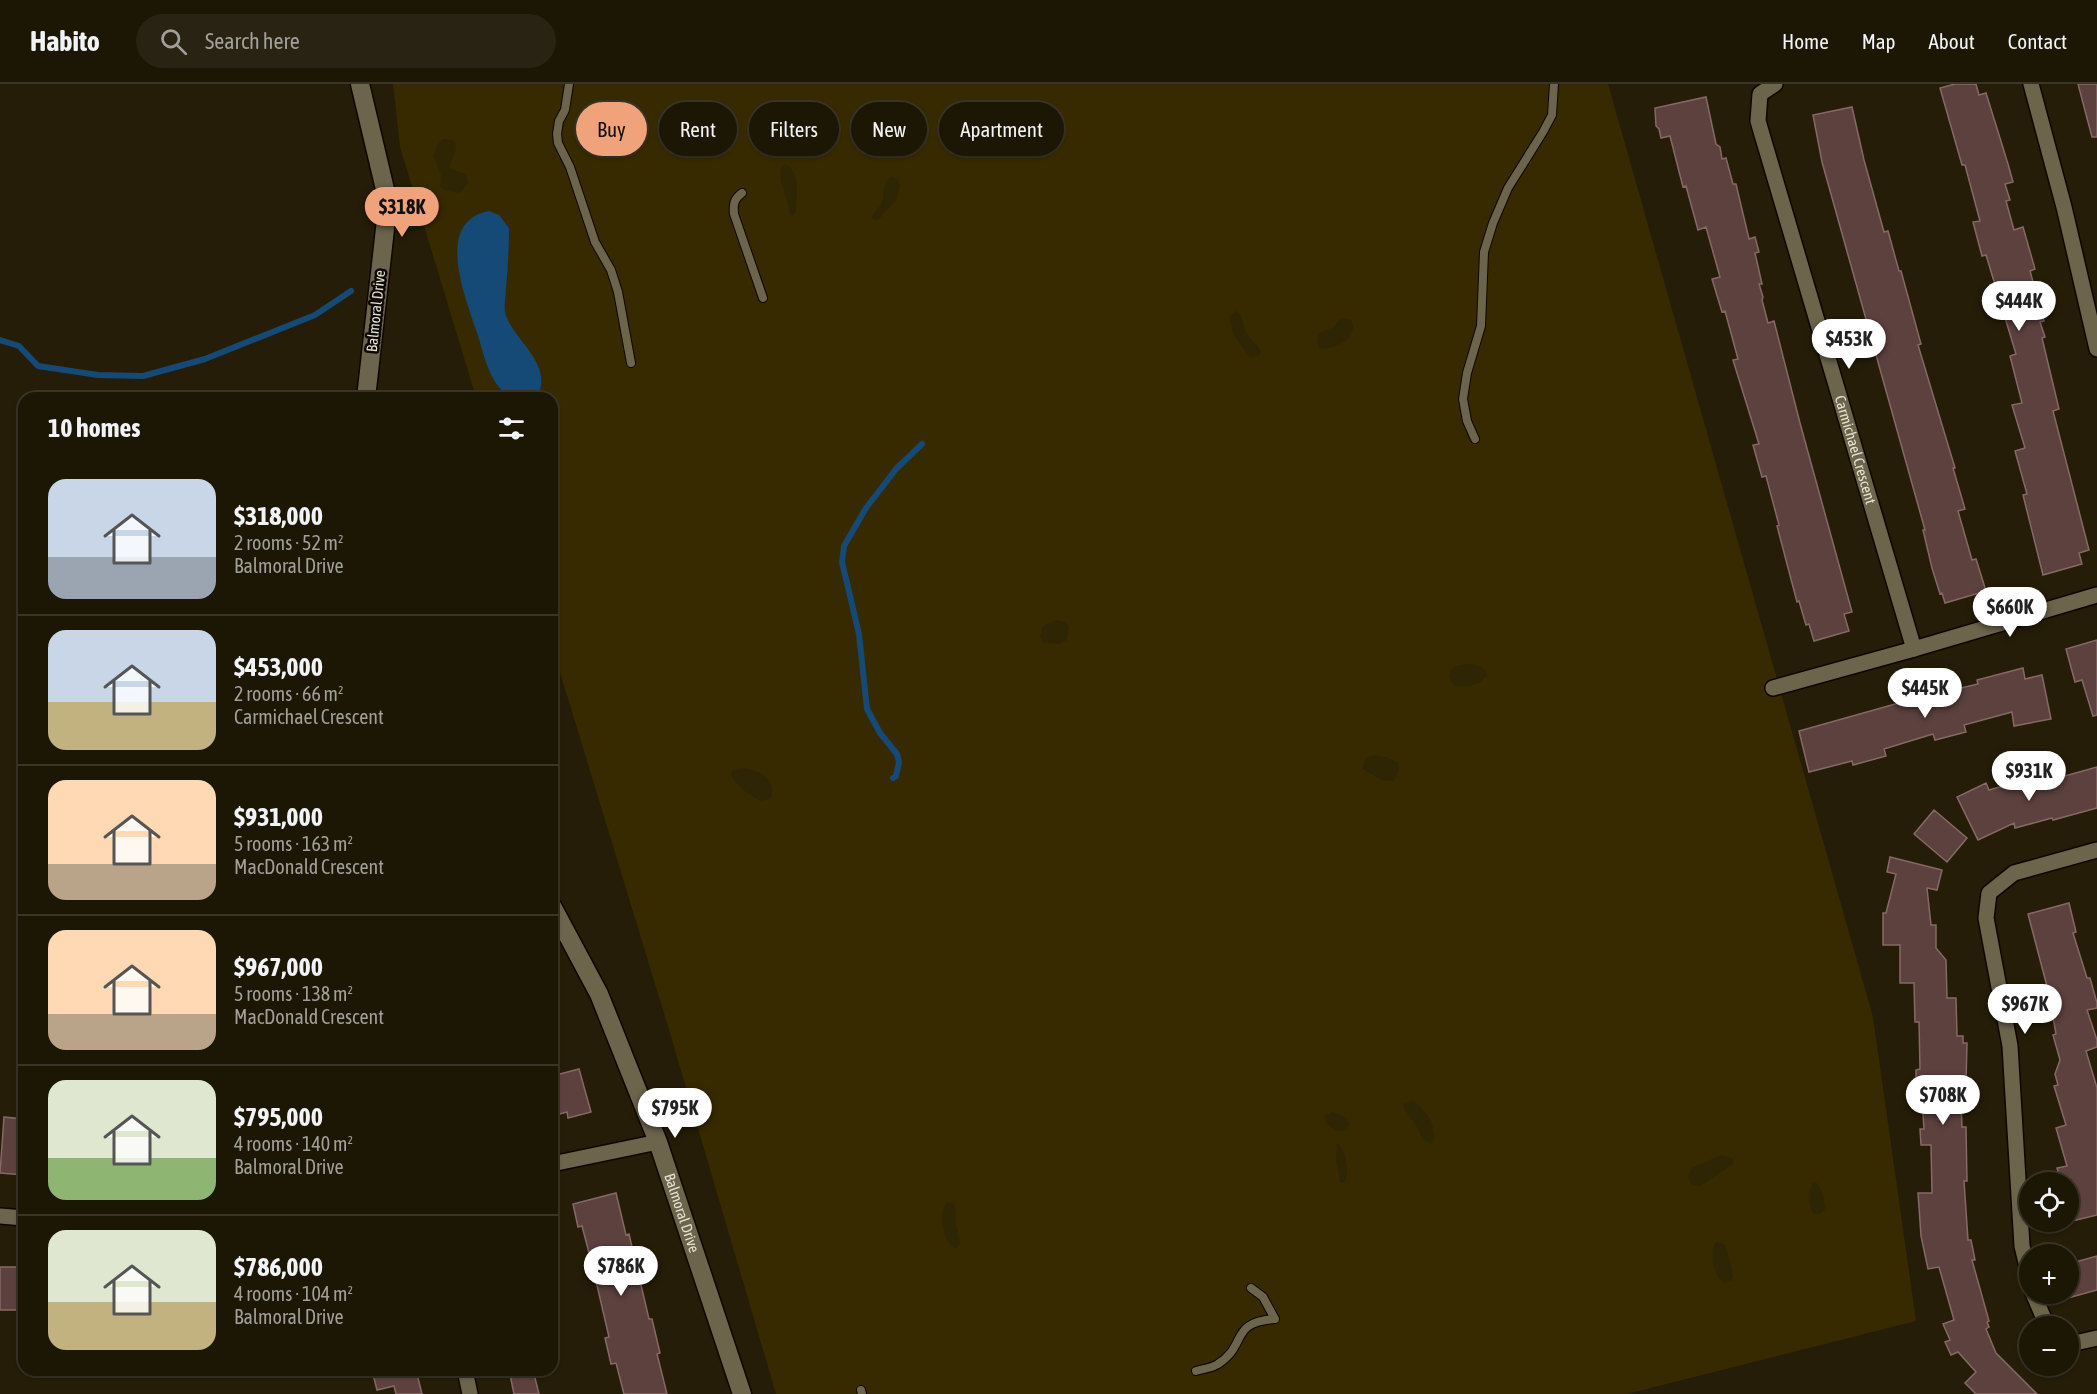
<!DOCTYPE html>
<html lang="en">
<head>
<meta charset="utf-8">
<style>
	body { margin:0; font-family:"Asap Condensed",sans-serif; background:#292313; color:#f1f3f6; height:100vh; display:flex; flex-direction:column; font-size:22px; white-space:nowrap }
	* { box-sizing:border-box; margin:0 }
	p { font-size:20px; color:#a09f9a }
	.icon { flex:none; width:33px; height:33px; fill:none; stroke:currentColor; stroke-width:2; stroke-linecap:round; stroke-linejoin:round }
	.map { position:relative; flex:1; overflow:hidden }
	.sheet { position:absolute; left:18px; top:308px; width:540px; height:984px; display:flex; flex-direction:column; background:#1c1605; border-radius:18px; box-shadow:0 2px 4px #0004,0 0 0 2px #3a3527 }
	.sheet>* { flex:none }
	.guide { position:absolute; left:576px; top:18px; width:570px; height:54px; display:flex; gap:12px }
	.buttons { position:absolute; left:2019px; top:1088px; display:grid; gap:12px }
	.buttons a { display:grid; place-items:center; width:60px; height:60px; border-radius:50%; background:#1c1605; box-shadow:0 2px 4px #0004,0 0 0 2px #3a3527; font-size:30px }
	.price { position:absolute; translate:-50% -51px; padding:0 14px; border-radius:21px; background:#fff; color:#222; font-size:20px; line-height:39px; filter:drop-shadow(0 2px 3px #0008) }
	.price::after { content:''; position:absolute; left:50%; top:36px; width:18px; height:14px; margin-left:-9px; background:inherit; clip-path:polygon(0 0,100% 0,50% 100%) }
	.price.on { background:#f0a27a; color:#111 }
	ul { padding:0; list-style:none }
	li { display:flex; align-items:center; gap:18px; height:150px; padding:0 30px }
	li+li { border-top:2px solid #3a3527 }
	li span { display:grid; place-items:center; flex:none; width:168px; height:120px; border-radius:18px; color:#555 }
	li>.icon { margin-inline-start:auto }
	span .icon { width:72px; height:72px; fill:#fffc; stroke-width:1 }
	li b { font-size:26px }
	h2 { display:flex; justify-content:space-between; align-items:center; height:72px; padding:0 30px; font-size:26px }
	.pill { padding:0 21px; border-radius:27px; background:#1c1605; box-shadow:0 2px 4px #0004,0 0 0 2px #3a3527; font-size:21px; line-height:54px }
	.pill.on { background:#f0a27a; color:#111 }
	header { display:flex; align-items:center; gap:36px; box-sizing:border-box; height:84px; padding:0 30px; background:#1c1605; border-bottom:2px solid #3a3527 }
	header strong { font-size:28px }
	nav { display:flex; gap:33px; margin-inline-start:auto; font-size:21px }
	.search { width:420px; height:54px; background:#292313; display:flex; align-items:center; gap:15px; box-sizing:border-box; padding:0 21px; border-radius:33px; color:#a09f9a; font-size:22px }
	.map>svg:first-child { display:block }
</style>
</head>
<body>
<header>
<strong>Habito</strong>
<div class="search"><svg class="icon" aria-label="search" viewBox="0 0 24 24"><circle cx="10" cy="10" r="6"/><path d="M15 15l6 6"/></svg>Search here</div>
<nav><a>Home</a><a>Map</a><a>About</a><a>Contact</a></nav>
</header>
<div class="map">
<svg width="2097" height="1310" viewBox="0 0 2097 1310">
	<rect width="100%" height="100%" fill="#251d07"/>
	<path fill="#372a00" d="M 393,0 L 1608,0 L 1873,933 L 1916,1237 L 1627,1310 L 776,1310 L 670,949 L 552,562 L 552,314 L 476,313 L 400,63 Z"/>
	<path fill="#2d2504" d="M 879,45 C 888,50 895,54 899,65 L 898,70 C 887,73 878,64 871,57 L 871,46 Z
		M 443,55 C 464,55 454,71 449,82 L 451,85 L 467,91 L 468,100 L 459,109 L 444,106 L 440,103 L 441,90 L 433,72 L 437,61 Z
		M 785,80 C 802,88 796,113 796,128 L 793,131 L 790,131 C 789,115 778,99 781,84 Z
		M 890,93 L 895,94 L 900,100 L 897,115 L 878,136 L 873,136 L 872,133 C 874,128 878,125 881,121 C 886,111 880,103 890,93 Z
		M 1236,227 C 1244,232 1242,240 1246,248 C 1250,256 1258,260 1261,268 L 1259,272 L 1251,274 L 1248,272 L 1234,251 L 1229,233 Z
		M 1342,234 L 1351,236 C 1360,252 1335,267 1320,264 L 1317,258 L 1319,250 L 1334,243 Z
		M 1056,536 L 1064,538 L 1069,542 L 1067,556 L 1059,560 L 1044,559 L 1040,553 L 1043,542 Z
		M 1466,580 L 1473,580 L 1483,584 L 1487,591 C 1479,602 1467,604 1454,601 L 1449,593 C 1449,583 1457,582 1466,580 Z
		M 1375,671 L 1389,674 L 1399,679 L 1399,687 L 1394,697 L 1383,697 L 1363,685 L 1364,677 L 1370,672 Z
		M 741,684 C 758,686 777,693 771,714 L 761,717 C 749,711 739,703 731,692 L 732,687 Z
		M 1413,1017 C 1426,1025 1439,1044 1432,1060 L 1422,1055 C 1419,1040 1409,1035 1403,1022 L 1405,1019 Z
		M 1333,1028 L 1347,1034 L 1350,1039 L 1347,1046 L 1337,1047 L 1326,1040 L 1324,1032 Z
		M 1337,1059 L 1339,1060 C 1346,1072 1350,1085 1344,1099 L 1340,1098 L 1336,1075 Z
		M 1721,1071 L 1733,1074 L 1733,1080 L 1700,1102 L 1691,1100 L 1688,1092 L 1692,1084 Z
		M 1813,1098 L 1817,1099 L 1823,1109 L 1825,1125 L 1820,1130 L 1814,1130 C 1808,1121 1808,1107 1813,1098 Z
		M 947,1118 L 954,1120 L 956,1126 L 956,1140 L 960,1159 L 956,1165 C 943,1157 937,1130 947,1118 Z
		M 1717,1158 L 1725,1161 L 1729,1173 L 1733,1193 L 1732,1196 L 1725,1199 L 1722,1197 C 1712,1187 1711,1173 1714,1160 Z"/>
	<path fill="#154976" d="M 489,127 L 499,131 L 509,144 C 509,164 508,184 506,204 C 506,213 503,223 506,232 C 515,256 551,280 539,308 C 528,312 515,316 504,308 C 487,294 483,265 476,246 C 465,212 434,137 489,127 Z"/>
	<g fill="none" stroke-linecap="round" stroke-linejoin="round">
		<path stroke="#154976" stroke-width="6" d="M 0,256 L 19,262 L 38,282 L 98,291 L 143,292 L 205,275 L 315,231 L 351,207
			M 893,694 L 896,692 L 899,678 L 897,670 L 880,649 L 867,625 L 859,550 L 842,478 L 844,462 L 866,424 L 896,385 L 922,360"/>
	</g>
	<path fill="#5c413f" stroke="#866966" stroke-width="1.5" d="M 1955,0 L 1976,0 L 1979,11 L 1986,9 L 2008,80 L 2013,98 L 2005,100 L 2010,116 L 2006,117 L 2014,146 L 2023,143 L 2035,185 L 2030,187 L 2044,237 L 2040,238 L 2045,253 L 2042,254 L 2059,325 L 2053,327 L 2089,466 L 2079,469 L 2082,480 L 2043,491 L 2023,411 L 2027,410 L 2015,367 L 2025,364 L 2012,321 L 2022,319 L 2010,272 L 2016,270 L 1986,171 L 1982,172 L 1973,138 L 1980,137 L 1965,81 L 1962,81 L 1940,4 Z
		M 2078,0 L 2097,0 L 2097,53 L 2092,53 Z
		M 1706,13 L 1716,60 L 1720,63 L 1722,75 L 1726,74 L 1733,100 L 1736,100 L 1749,155 L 1755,153 L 1759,168 L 1755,169 L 1762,200 L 1759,200 L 1763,213 L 1762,216 L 1768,239 L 1774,237 L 1800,339 L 1852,528 L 1844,530 L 1849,547 L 1814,557 L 1809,540 L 1806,541 L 1799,517 L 1797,518 L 1777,442 L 1779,441 L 1766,392 L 1762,393 L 1753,361 L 1759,360 L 1733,276 L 1738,275 L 1725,227 L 1722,228 L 1712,195 L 1720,193 L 1706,143 L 1698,146 L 1686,102 L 1683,103 L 1670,52 L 1661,54 L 1659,45 L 1656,42 L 1655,24 Z
		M 1852,23 L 1864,76 L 1884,148 L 1888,147 L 1899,187 L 1901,187 L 1921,260 L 1918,261 L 1955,384 L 1953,384 L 1965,425 L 1958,427 L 1972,476 L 1976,475 L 1986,507 L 1945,519 L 1942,509 L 1940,510 L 1932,484 L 1923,446 L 1925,446 L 1822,78 L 1813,31 Z
		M 2097,556 L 2097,631 L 2093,632 L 2082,596 L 2075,598 L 2066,565 Z
		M 2023,584 L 2025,595 L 2042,591 L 2051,635 L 2014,642 L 2012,628 L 1964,641 L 1966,648 L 1935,656 L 1933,650 L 1884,665 L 1886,672 L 1853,681 L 1852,677 L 1809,688 L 1799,647 L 1906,617 L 1978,600 L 1977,596 Z
		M 2097,683 L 2097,724 L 2053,736 L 2052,734 L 2015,744 L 2014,739 L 1978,756 L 1957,713 L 1986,699 L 1989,706 L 2034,693 L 2036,700 Z
		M 1934,726 L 1967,754 L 1947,778 L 1914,750 Z
		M 1890,773 L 1942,786 L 1937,806 L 1927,804 L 1931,841 L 1936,841 L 1936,864 L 1946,876 L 1947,914 L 1956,914 L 1957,952 L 1963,952 L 1963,959 L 1967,959 L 1966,999 L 1961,999 L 1965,1013 L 1961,1017 L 1962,1043 L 1966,1043 L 1967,1097 L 1964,1097 L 1968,1156 L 1971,1156 L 1975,1176 L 1972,1176 L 1989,1237 L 1987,1238 L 1989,1243 L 1986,1245 L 1996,1269 L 2037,1310 L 1976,1310 L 1965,1299 L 1976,1288 L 1958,1268 L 1951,1271 L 1945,1258 L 1950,1256 L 1943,1240 L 1954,1236 L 1939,1183 L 1928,1185 L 1921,1152 L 1918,1109 L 1932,1109 L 1931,1061 L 1921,1061 L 1920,1045 L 1924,1045 L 1922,1016 L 1916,1017 L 1916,986 L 1920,985 L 1919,938 L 1915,938 L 1914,899 L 1900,899 L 1900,861 L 1883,861 L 1883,829 L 1886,829 L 1896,790 L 1887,788 Z
		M 2069,819 L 2076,848 L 2073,849 L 2087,894 L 2090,894 L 2097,919 L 2097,924 L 2087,926 L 2097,956 L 2097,963 L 2086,967 L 2097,1004 L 2097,1131 L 2068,1138 L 2068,1098 L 2061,1098 L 2057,1084 L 2067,1082 L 2056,1044 L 2066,1041 L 2054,1002 L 2058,1001 L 2055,990 L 2060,976 L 2053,951 L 2056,950 L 2049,910 L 2028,830 Z
		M 579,985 L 591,1028 L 568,1034 L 567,1028 L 552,1032 L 552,997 L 557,995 L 556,991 Z
		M 4,1033 L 24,1035 L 24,1091 L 0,1089 Z
		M 616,1109 L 626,1151 L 629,1150 L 649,1235 L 652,1235 L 660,1269 L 657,1270 L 667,1310 L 624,1310 L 616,1279 L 611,1280 L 605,1254 L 609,1253 L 593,1184 L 582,1142 L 578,1143 L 573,1120 Z
		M 2097,1172 L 2097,1206 L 2068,1214 L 2068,1180 Z
		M 0,1183 L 24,1183 L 24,1207 L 20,1207 L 21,1226 L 0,1226 Z
		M 372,1286 L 416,1286 L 422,1310 L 396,1310 L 394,1302 L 377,1306 Z
		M 509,1286 L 533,1286 L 539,1310 L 514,1310 Z"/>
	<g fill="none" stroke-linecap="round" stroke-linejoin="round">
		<g stroke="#0e0700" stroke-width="10">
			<path id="service" d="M 569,0 L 565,26 L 559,37 L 557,50 L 558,59 L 570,83 L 595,158 L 611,186 L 618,208 L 631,279
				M 742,109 C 734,115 733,120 734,130 L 763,214
				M 1475,355 L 1467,337 L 1463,315 L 1467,289 L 1481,242 L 1484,168 L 1493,139 L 1508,104 L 1543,48 L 1552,31 L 1554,0
				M 1196,1287 C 1203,1285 1212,1284 1218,1280 C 1248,1261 1229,1238 1275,1235 L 1263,1213 L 1251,1204
				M 861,1306 L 862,1310"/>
		</g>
		<g stroke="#0e0700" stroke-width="18">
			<g id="minor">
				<path id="s1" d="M 1775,0 L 1760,10 L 1758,37 L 1914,565"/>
				<path d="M 2031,0 L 2064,123 L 2097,265"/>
				<path d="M 1773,604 L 1914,565 L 2097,511"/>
				<path d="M 552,1080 L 658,1058"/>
				<path d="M 0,1132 L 24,1134"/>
				<path d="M 2030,1195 L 2022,1162 L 2010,962 L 1986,834 L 1989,809 L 2014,789 L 2097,766"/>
				<path d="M 2033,1209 L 2047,1242"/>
				<path d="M 2068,1256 L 2075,1259 L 2097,1254"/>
				<path d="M 465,1286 L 470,1310"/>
			</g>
		</g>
		<g stroke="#0e0700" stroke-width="21">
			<g id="tertiary">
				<path d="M 360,0 L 388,118 L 366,314"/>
				<path id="s2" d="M 552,822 L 599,910 L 658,1058 L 742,1310"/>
			</g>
		</g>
		<use href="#service" stroke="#6c644b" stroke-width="8"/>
		<use href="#minor" stroke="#6c644b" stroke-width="15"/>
		<use href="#tertiary" stroke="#6c644b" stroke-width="18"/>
	</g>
	<g text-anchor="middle" stroke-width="5" stroke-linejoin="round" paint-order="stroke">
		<g font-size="15" fill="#e5e1d3" stroke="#0b0802">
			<text transform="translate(376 227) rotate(-84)" y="5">Balmoral Drive</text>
			<text dy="5" stroke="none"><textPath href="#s1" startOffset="388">Carmichael Crescent</textPath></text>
			<text dy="5" stroke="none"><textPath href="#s2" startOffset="334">Balmoral Drive</textPath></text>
		</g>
	</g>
</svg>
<div class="buttons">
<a><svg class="icon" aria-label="locate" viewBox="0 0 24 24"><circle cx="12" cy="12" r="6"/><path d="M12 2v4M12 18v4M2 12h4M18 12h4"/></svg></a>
<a>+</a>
<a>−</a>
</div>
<b class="price on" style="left:402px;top:154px">$318K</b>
<b class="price" style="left:2019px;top:248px">$444K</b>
<b class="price" style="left:1849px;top:286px">$453K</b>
<b class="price" style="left:2010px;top:554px">$660K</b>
<b class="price" style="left:1925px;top:635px">$445K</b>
<b class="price" style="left:2029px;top:718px">$931K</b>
<b class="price" style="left:2025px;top:951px">$967K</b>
<b class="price" style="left:1943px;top:1042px">$708K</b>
<b class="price" style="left:675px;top:1055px">$795K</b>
<b class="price" style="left:621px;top:1213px">$786K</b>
<div class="guide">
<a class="pill on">Buy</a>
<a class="pill">Rent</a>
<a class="pill">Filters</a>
<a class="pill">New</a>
<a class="pill">Apartment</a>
</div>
<section class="sheet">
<h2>10 homes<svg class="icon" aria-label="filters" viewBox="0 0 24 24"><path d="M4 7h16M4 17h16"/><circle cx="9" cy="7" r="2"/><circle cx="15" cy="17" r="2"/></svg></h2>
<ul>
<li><span style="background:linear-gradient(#c9d6e8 65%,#9aa5b1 0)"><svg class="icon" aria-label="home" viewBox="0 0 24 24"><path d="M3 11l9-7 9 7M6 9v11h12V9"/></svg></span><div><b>$318,000</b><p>2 rooms · 52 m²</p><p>Balmoral Drive</p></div></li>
<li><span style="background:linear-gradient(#c9d6e8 60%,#c2b280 0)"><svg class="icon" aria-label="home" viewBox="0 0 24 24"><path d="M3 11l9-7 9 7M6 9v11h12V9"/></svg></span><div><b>$453,000</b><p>2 rooms · 66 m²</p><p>Carmichael Crescent</p></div></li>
<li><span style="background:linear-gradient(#ffd9b3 70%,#b9a48a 0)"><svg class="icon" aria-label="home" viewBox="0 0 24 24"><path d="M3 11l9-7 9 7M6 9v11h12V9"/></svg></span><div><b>$931,000</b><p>5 rooms · 163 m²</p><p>MacDonald Crescent</p></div></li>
<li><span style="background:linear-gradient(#ffd9b3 70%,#b9a48a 0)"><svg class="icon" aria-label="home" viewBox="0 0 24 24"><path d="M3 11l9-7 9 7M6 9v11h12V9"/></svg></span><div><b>$967,000</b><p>5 rooms · 138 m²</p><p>MacDonald Crescent</p></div></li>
<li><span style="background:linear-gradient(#dfe7d0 65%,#8fb573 0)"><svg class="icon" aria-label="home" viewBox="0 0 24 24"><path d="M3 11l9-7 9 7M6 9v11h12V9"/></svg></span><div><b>$795,000</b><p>4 rooms · 140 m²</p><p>Balmoral Drive</p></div></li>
<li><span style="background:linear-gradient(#dfe7d0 60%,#c2b280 0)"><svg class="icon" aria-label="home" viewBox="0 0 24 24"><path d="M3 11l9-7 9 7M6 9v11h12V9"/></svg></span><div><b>$786,000</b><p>4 rooms · 104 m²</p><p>Balmoral Drive</p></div></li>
</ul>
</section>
</div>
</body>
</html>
